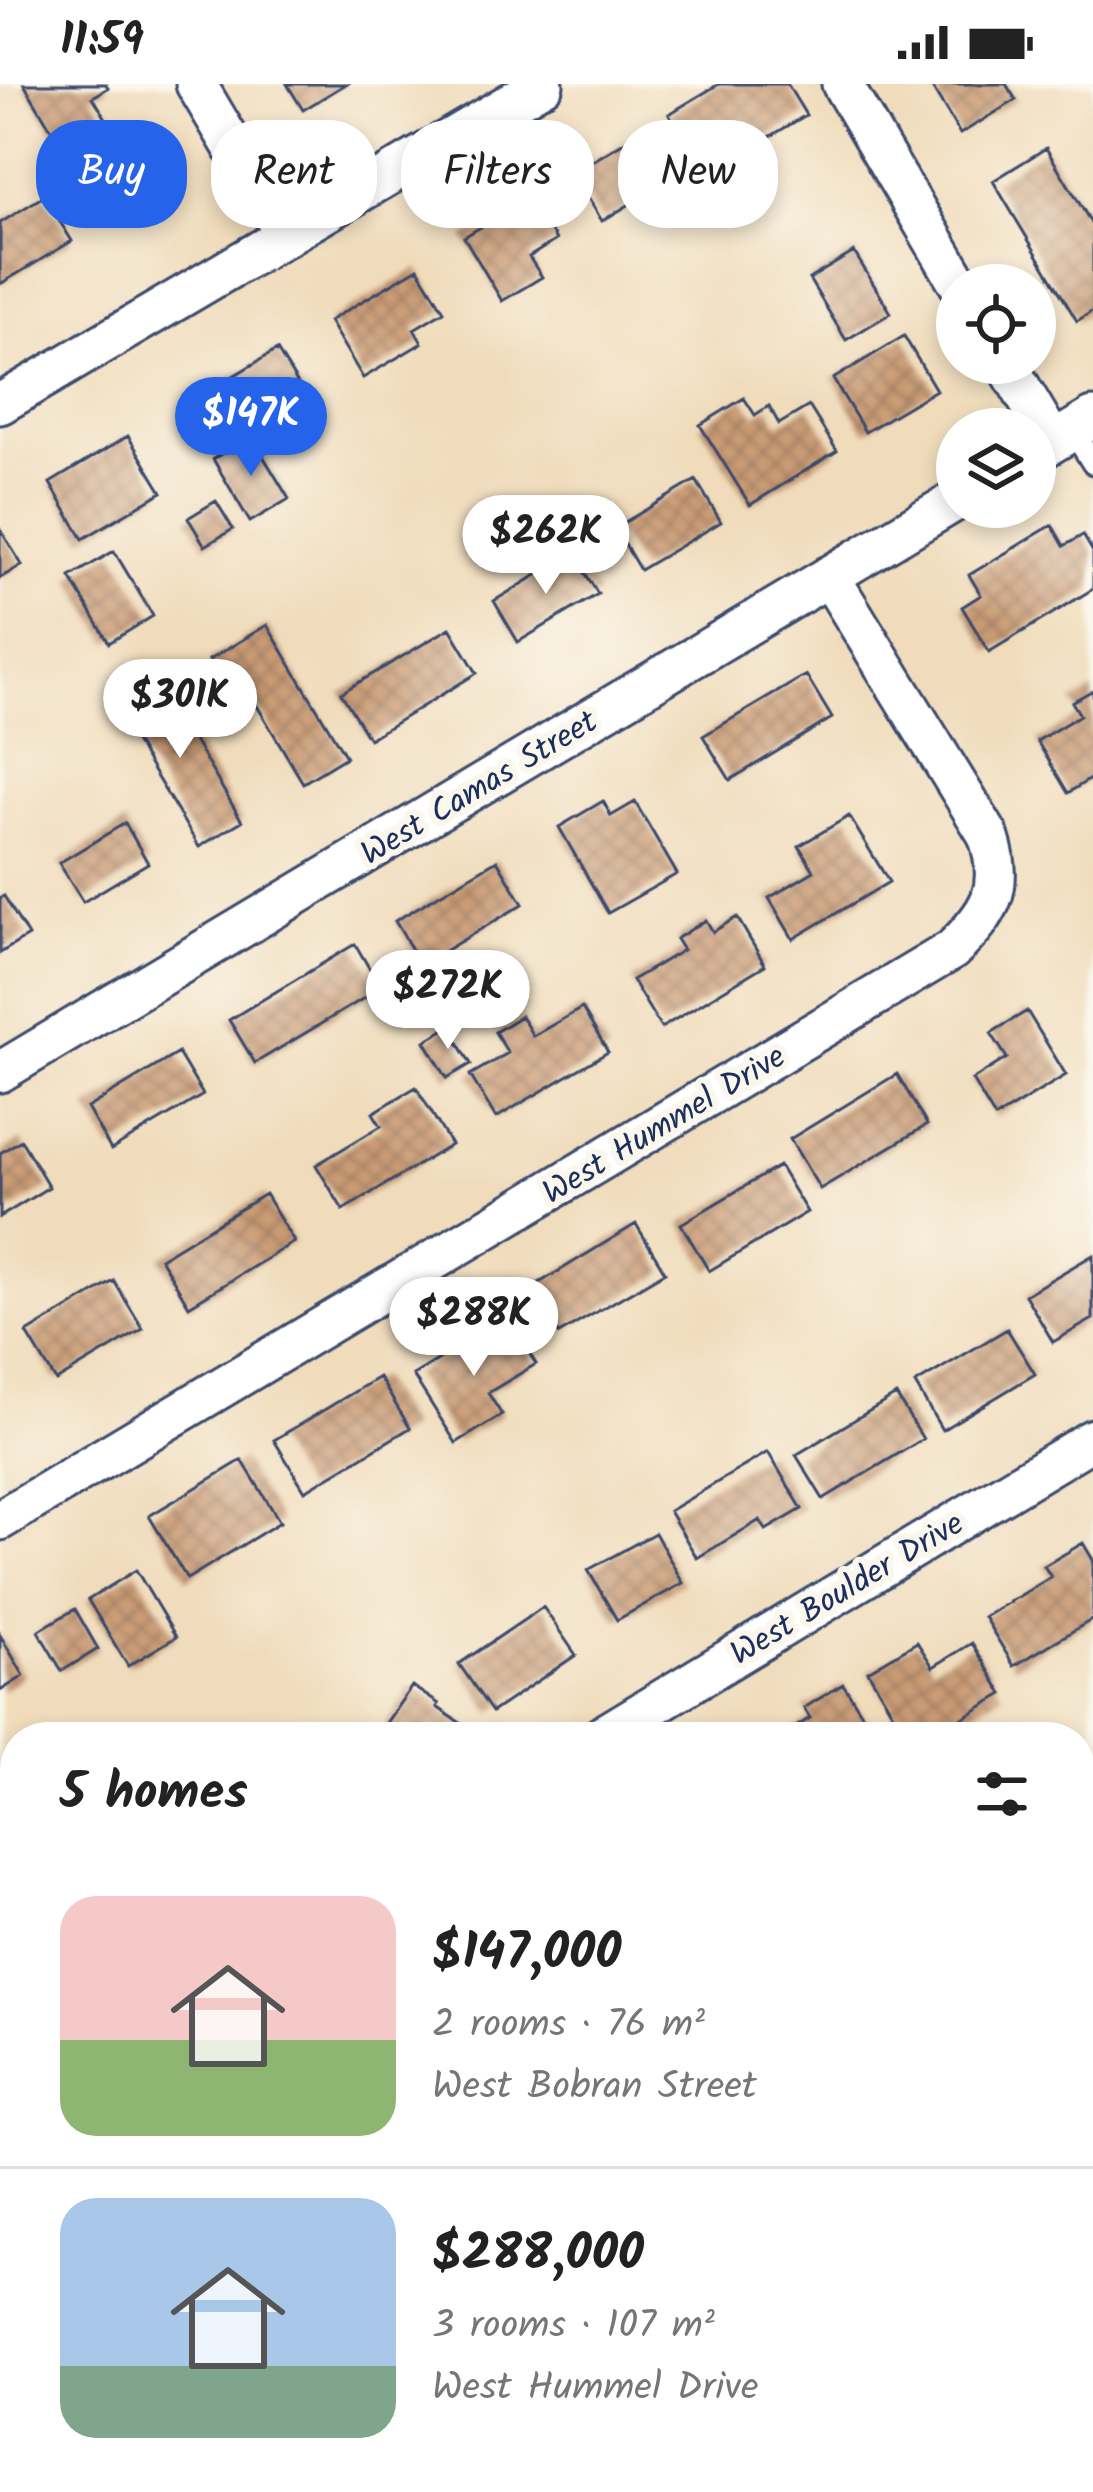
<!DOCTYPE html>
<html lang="en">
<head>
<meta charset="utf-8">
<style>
	body { margin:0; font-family:Kalam,sans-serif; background:#f6f6f6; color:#222; height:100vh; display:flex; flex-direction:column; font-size:45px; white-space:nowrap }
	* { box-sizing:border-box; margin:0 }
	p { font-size:39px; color:#767676 }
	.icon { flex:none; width:66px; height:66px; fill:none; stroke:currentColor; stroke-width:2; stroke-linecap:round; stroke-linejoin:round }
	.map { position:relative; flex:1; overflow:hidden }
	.drawer { position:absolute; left:0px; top:1638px; width:1095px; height:771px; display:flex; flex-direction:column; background:#fff; border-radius:48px 48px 0 0; box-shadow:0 6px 18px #0003 }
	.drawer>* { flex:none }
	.hud { position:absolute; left:36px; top:36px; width:1023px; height:108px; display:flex; gap:24px }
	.controls { position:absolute; left:936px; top:180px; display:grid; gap:24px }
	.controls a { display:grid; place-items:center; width:120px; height:120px; border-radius:50%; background:#fff; box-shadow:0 6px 18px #0003; font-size:60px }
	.price { position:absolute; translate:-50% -102px; padding:0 27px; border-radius:42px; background:#fff; color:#222; font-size:39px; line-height:78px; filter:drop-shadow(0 3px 6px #0008) }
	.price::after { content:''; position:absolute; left:50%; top:72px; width:36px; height:27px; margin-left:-18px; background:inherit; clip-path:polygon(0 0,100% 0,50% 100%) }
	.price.selected { background:#2563eb; color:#fff }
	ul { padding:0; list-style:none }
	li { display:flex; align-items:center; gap:36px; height:300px; padding:0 60px }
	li+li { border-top:3px solid #e0e0e0 }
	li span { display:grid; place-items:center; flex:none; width:336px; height:240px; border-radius:36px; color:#555 }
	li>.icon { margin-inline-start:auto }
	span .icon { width:144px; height:144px; fill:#fffc; stroke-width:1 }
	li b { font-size:51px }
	h2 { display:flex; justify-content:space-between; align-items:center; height:144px; padding:0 60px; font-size:51px }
	.chip { padding:0 42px; border-radius:48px; background:#fff; box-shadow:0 6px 18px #0003; font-size:42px; line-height:108px }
	.chip.selected { background:#2563eb; color:#fff }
	.status { display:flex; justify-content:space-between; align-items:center; height:84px; padding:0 60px; background:#fff; direction:ltr }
	.status svg { height:33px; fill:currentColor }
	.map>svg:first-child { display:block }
</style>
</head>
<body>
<div class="status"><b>11:59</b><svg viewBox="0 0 49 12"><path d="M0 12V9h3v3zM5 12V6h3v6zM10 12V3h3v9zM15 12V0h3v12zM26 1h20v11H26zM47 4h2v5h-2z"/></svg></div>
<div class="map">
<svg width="1093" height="2408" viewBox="0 0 1093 2408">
	<defs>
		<pattern id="building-cross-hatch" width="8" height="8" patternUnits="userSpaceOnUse" patternTransform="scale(3)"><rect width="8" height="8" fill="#ca9b75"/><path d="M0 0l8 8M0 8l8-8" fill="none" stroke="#a37f63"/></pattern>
	</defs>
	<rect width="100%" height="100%" fill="#fbf7ec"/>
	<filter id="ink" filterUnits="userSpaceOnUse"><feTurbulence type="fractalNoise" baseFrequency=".00833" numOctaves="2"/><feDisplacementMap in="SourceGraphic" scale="24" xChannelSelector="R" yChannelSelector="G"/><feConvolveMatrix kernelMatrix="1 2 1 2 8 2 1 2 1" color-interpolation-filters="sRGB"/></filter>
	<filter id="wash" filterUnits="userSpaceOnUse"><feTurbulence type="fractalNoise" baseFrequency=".004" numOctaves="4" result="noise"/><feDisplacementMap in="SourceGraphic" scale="48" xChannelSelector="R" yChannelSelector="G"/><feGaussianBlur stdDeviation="2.7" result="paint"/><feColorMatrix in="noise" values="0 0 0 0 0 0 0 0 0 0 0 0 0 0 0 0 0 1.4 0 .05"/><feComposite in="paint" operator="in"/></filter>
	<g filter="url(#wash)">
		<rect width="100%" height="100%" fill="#f0dcbb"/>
		<g id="blocks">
			<path fill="url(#building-cross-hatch)" d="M 24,0 L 106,0 L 108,4 L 93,13 L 149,106 L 104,133 Z
				M 287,0 L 346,0 L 303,26 Z
				M 719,0 L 787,0 L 806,31 L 706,91 L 669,30 Z
				M 930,0 L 1006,0 L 1016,16 L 960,50 Z
				M 639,49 L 668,97 L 602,137 L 573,89 Z
				M 1046,64 L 1093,142 L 1093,227 L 1077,237 L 993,97 Z
				M 44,112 L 72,157 L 0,200 L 0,139 Z
				M 531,113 L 556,156 L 529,173 L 542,193 L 502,217 L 464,153 Z
				M 854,168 L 891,229 L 846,256 L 809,195 Z
				M 418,184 L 444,227 L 414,245 L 422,259 L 363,294 L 329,237 Z
				M 904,252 L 936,306 L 865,348 L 833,295 Z
				M 277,266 L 304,310 L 239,348 L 213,304 Z
				M 744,314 L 755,331 L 769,322 L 779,340 L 809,322 L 837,367 L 750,421 L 700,341 Z
				M 128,352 L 162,408 L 83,455 L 50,399 Z
				M 251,352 L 289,415 L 250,438 L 213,375 Z
				M 696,396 L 721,438 L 640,486 L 615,444 Z
				M 216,417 L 233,445 L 205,462 L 188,434 Z
				M 1052,441 L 1064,462 L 1083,451 L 1093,468 L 1093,505 L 989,568 L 962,523 L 981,511 L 969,491 Z
				M 0,445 L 22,481 L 0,494 Z
				M 114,467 L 153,532 L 109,559 L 70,493 Z
				M 573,469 L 598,510 L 518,558 L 494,517 Z
				M 267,541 L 346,673 L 303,699 L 250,610 L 235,619 L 209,576 Z
				M 450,544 L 477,589 L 369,655 L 341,609 Z
				M 806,591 L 832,634 L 730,696 L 703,652 Z
				M 175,595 L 202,639 L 188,647 L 242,737 L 199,763 L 118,629 Z
				M 1093,606 L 1093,693 L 1068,709 L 1037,657 L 1080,631 L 1072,618 Z
				M 603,717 L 611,732 L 635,718 L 677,790 L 608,829 L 559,743 Z
				M 849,732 L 889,798 L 793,855 L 769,814 L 814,787 L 799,762 Z
				M 125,739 L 148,779 L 83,818 L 59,779 Z
				M 497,776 L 523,820 L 421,881 L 395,837 Z
				M 4,812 L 28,852 L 0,869 L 0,814 Z
				M 737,833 L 765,881 L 661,944 L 632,896 L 683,866 L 676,855 L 706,836 L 713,848 Z
				M 355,860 L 381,904 L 255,979 L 229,936 Z
				M 582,924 L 608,968 L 496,1034 L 470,991 L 508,969 L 495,948 L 521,932 L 533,952 Z
				M 1027,927 L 1066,991 L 995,1034 L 972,996 L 1007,974 L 991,949 Z
				M 449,943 L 471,980 L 447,994 L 425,957 Z
				M 178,969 L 203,1011 L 111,1066 L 87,1024 Z
				M 897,990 L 927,1041 L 820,1105 L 790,1055 Z
				M 416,1003 L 451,1061 L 343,1126 L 316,1081 L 381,1042 L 373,1029 Z
				M 21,1056 L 49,1103 L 0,1133 L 0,1069 Z
				M 779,1082 L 807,1128 L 709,1187 L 681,1140 Z
				M 265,1110 L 294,1158 L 189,1222 L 160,1174 Z
				M 636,1140 L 665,1188 L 559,1250 L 531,1204 Z
				M 1093,1171 L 1093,1235 L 1053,1258 L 1025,1211 Z
				M 114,1197 L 143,1245 L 56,1297 L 27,1249 Z
				M 507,1234 L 536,1280 L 488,1309 L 502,1331 L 456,1359 L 413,1291 Z
				M 1007,1245 L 1035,1290 L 942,1346 L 915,1300 Z
				M 379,1293 L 410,1344 L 305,1407 L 274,1356 Z
				M 896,1311 L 923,1355 L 823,1415 L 796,1371 Z
				M 768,1368 L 802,1425 L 766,1446 L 760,1436 L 697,1474 L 669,1427 Z
				M 242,1376 L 280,1438 L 187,1495 L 149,1432 Z
				M 655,1449 L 683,1499 L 617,1536 L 588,1486 Z
				M 1083,1459 L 1093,1476 L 1093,1535 L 1014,1582 L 984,1533 L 1051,1493 L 1044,1482 Z
				M 136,1486 L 176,1553 L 128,1582 L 88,1516 Z
				M 543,1523 L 576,1571 L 492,1628 L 459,1580 Z
				M 75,1525 L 98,1565 L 62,1587 L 38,1547 Z
				M 0,1551 L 24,1592 L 0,1607 Z
				M 917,1558 L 933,1583 L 972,1559 L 1003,1610 L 931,1653 L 907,1653 L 868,1587 Z
				M 843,1600 L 877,1653 L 780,1653 L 810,1634 L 804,1624 Z
				M 412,1602 L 439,1620 L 437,1623 L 481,1653 L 376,1653 Z
				M 1093,1722 L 1093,1806 L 1090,1807 L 1080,1790 L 1080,1730 Z
				M 15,1787 L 15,1880 L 0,1888 L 0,1795 Z
				M 1093,2006 L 1093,2103 L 1080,2111 L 1080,2031 L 1087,2027 L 1080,2014 Z
				M 41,2394 L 69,2394 L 78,2408 L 18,2408 Z
				M 309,2394 L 329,2394 L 337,2408 L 286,2408 Z
				M 540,2394 L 614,2394 L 622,2408 L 548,2408 Z
				M 1003,2394 L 1068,2394 L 1064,2408 L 1000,2408 Z"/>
		</g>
	</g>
	<g filter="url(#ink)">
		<use href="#blocks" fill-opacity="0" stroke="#3b496c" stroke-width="3"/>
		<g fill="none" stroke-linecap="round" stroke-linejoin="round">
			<g stroke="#3b496c" stroke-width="27">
				<path id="service" d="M 1073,346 L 1093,379"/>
			</g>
			<g stroke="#3b496c" stroke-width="45">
				<path id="minor" d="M 196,0 L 286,152
					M 842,0 L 960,201
					M 1006,279 L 1053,358
					M 0,320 L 543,0
					M 1035,369 L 1093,334
					M 0,988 L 957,416
					M 0,1436 L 952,866 C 991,828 1006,804 988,751 L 829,492
					M 601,1653 L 1093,1355
					M 1080,1918 L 1093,1910
					M 0,2009 L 15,2000
					M 0,2138 L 15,2163
					M 154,2394 L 162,2408
					M 716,2394 L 725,2408"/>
			</g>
			<use href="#service" stroke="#fff" stroke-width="21"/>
			<use href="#minor" stroke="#fff" stroke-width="39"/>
		</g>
	</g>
	<g text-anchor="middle" stroke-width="12" stroke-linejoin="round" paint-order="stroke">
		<g font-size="33" fill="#1b2f5e" stroke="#fbf7ec">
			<text transform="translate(478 702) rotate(-31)" y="12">West Camas Street</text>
			<text transform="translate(663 1039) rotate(-31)" y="12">West Hummel Drive</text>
			<text transform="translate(846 1503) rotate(-31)" y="12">West Boulder Drive</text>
		</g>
	</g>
</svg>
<div class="controls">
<a><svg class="icon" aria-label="locate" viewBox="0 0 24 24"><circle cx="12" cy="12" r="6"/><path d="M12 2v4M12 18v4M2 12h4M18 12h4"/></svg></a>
<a><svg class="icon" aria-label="layers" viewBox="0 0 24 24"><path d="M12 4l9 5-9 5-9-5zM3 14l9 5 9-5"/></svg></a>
</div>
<b class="price selected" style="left:251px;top:395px">$147K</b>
<b class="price" style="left:546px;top:513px">$262K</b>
<b class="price" style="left:180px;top:677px">$301K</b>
<b class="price" style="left:448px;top:968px">$272K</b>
<b class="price" style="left:474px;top:1295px">$288K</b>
<div class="hud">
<a class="chip selected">Buy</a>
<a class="chip">Rent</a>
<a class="chip">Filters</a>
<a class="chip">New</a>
</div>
<section class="drawer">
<h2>5 homes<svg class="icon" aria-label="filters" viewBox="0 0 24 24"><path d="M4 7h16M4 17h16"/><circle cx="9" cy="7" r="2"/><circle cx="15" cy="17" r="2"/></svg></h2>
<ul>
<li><span style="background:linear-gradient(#f6c9c9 60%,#8fb573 0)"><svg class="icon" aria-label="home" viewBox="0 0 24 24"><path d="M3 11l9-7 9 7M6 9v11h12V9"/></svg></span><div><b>$147,000</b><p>2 rooms · 76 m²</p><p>West Bobran Street</p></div></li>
<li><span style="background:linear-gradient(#a9c7e8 70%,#7fa58c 0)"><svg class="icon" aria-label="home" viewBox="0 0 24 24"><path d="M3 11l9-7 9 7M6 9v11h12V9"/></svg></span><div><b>$288,000</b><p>3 rooms · 107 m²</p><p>West Hummel Drive</p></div></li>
</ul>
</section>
</div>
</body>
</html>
